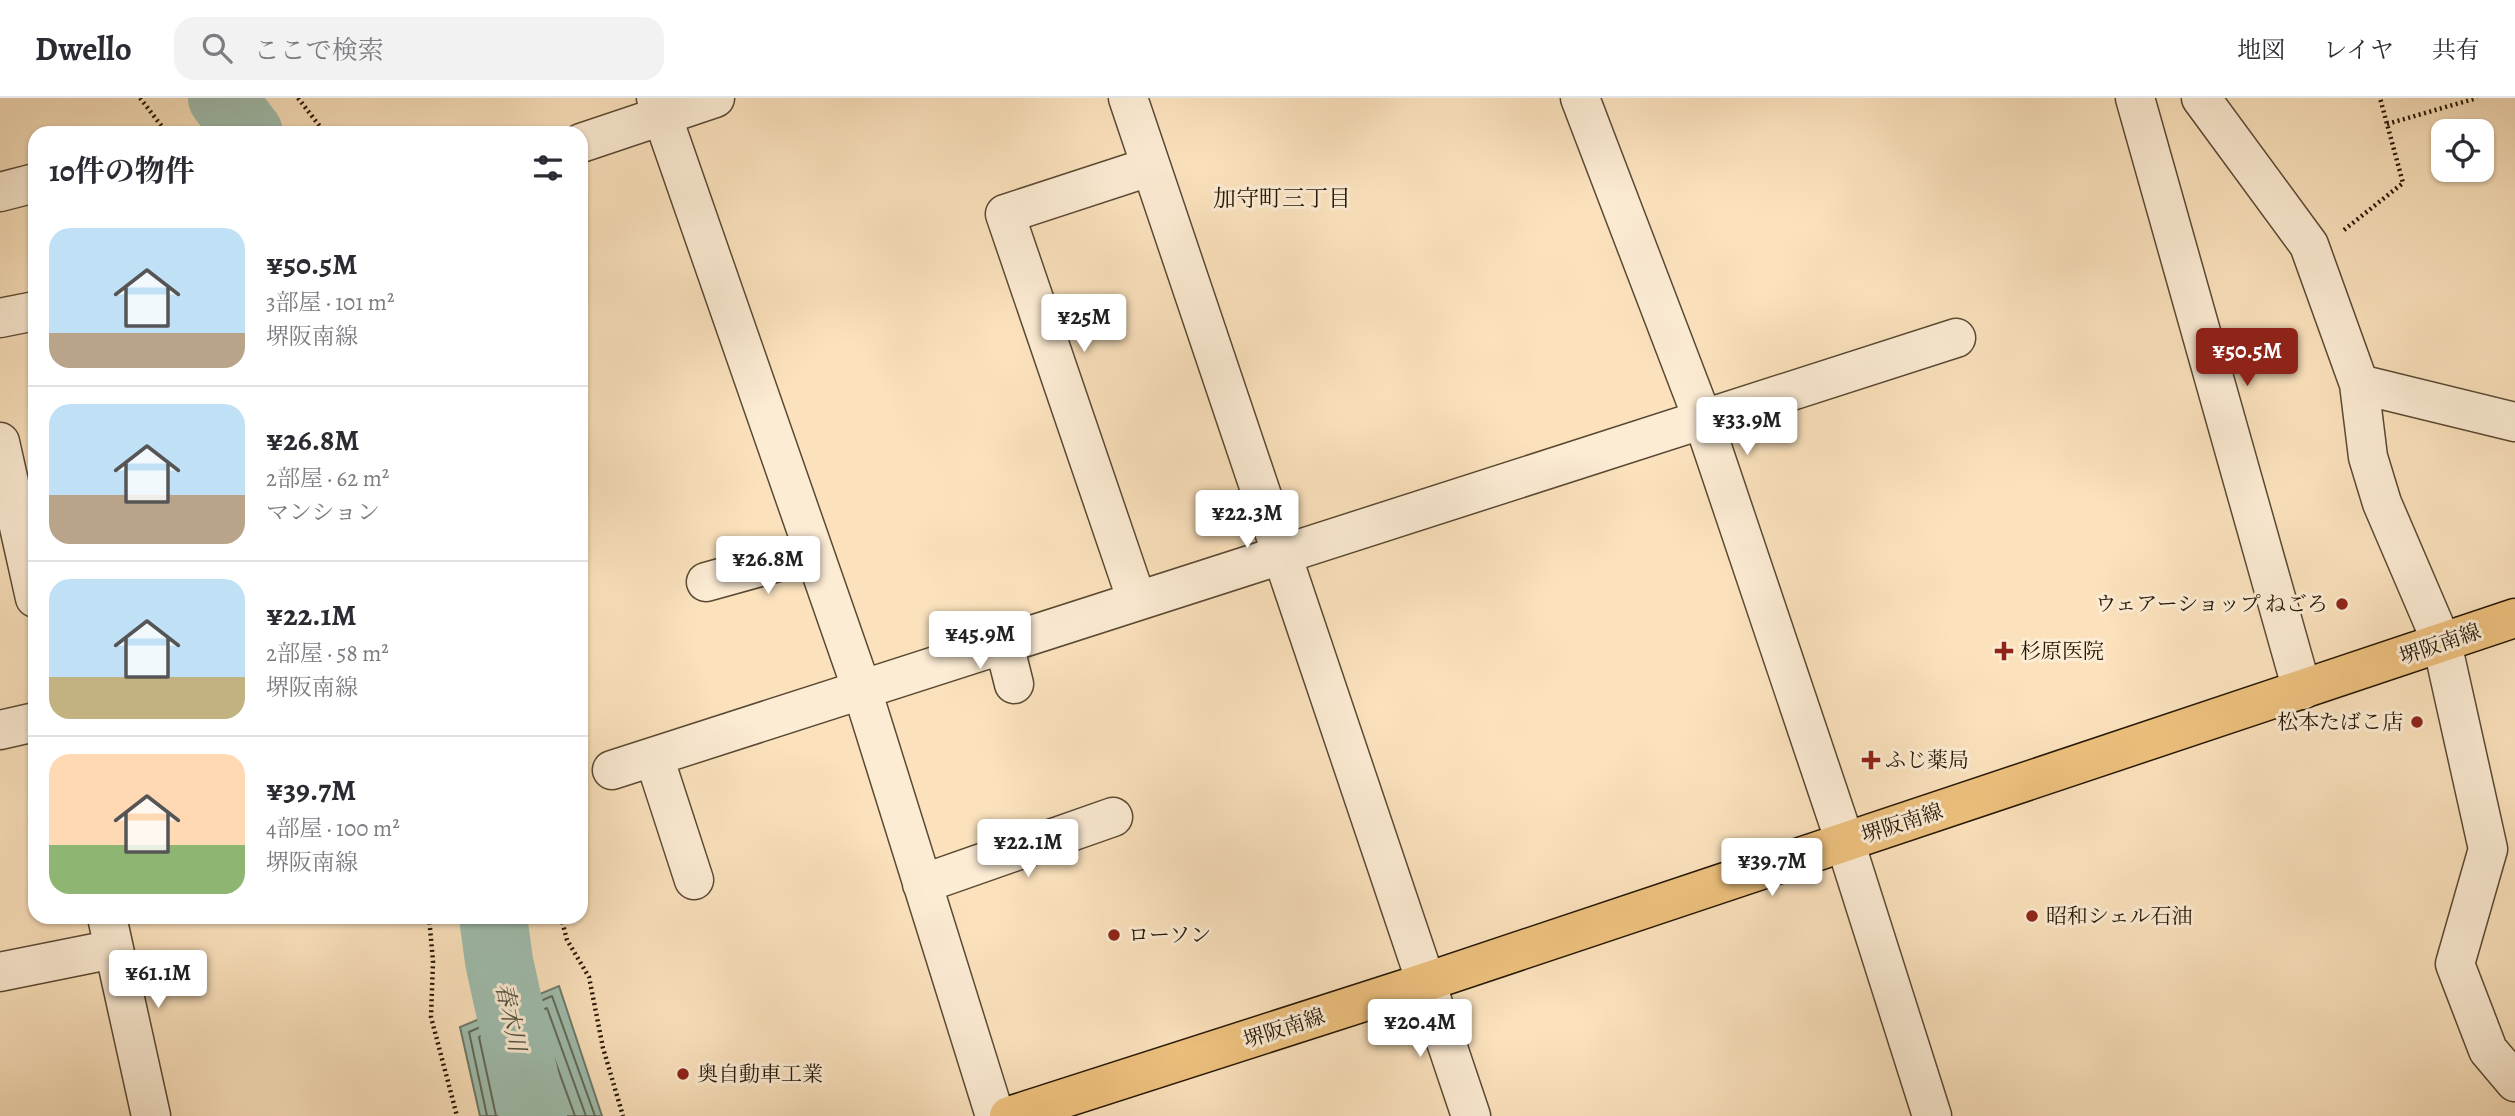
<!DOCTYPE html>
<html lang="ja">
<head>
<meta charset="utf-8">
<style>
	body { margin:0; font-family:Alegreya,"Noto Serif JP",serif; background:#f2f2f3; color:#2b2b33; height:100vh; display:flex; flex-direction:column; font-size:26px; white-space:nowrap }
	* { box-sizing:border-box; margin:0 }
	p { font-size:23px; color:#7c7c81 }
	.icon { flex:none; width:38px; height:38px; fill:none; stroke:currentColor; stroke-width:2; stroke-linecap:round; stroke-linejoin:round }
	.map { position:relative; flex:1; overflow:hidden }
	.sheet { position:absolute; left:28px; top:28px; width:560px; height:798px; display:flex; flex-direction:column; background:#fff; border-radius:21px; box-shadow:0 2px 5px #0004 }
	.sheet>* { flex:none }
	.tools { position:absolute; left:2431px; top:21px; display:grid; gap:14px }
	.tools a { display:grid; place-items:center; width:63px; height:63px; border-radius:14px; background:#fff; box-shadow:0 2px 5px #0004; font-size:35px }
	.price { position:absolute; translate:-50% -60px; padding:0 16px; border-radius:7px; background:#fff; color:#222; font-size:23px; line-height:46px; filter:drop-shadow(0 2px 4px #0008) }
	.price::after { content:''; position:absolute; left:50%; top:42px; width:21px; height:16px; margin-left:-10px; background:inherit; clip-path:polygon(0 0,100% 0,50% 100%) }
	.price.active { background:#8f2418; color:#fff }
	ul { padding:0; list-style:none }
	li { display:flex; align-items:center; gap:21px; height:175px; padding:0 21px }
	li+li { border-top:2px solid #e1e1e2 }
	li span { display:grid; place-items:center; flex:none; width:196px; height:140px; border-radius:21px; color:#555 }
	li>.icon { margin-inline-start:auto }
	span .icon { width:84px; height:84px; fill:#fffc; stroke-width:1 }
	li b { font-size:30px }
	h2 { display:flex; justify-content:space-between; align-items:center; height:84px; padding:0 21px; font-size:30px }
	header { display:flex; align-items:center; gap:42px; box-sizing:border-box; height:98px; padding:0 35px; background:#fff; border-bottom:2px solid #e1e1e2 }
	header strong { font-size:33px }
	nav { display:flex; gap:38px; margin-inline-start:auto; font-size:24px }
	.search { width:490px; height:63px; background:#f2f2f3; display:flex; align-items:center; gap:18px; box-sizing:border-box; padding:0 24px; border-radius:21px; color:#7c7c81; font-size:26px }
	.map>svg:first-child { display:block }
</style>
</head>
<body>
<header>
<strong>Dwello</strong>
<div class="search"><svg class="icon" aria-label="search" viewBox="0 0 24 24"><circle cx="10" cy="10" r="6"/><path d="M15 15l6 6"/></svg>ここで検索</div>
<nav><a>地図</a><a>レイヤ</a><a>共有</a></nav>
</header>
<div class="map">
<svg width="2515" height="1018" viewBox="0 0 2515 1018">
	<rect width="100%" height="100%" fill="#fbe2bd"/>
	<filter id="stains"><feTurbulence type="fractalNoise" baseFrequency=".00286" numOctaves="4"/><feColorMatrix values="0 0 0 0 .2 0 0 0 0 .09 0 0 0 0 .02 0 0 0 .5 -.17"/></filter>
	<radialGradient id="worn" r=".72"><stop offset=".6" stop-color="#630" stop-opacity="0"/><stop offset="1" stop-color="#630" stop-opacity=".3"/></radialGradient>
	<path fill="#9fbeaf" stroke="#6e7b6b" stroke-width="2" d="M 559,888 L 602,1018 L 480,1018 L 460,929 Z"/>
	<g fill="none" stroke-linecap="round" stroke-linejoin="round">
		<path stroke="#626a5a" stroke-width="2" d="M 487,1018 L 469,934 L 552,898 L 595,1018
			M 496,1018 L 479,939 L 547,910 L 586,1018
			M 506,1018 L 491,946 L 541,924 L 575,1018"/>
		<path stroke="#9fbeaf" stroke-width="68" d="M 222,0 L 249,35
			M 493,819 L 499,863 L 533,1018"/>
		<g stroke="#5a4a33" stroke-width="41">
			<path id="minor" d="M 656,0 L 862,592 L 995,1018
				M 1128,0 L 1471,1018
				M 1580,0 L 1703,322 L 1845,744 L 1932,1018
				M 2135,0 L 2302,592
				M 2201,0 L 2309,147 L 2359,286 L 2368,359 L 2382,405 L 2442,545 L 2488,751 L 2455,866 L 2488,952 L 2515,984
				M 581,45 L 715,0
				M 0,94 L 35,85
				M 0,220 L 35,213
				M 2359,286 L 2515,324
				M 0,344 L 35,500
				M 706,484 L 814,454
				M 1137,503 L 1005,116 L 1149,69
				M 1004,546 L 1014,586
				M 0,632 L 35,624
				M 654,659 L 694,782
				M 612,672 L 1956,240
				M 922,786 L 1113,719
				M 107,819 L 151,1018
				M 0,874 L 114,851"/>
		</g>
		<g stroke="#251705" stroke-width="41">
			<path id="major" d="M 1009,1018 L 1426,884 L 2515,520"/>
		</g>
		<path stroke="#251705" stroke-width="4.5" stroke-dasharray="2 3.5" stroke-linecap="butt" d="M 140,0 L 167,35
			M 298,0 L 325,35
			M 2387,26 L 2477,0
			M 2344,132 L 2403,85 L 2380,0
			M 429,819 L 433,863 L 431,919 L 457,1018
			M 561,819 L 567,842 L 589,879 L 603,950 L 623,1018"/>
		<use href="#minor" stroke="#fcecd4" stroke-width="38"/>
		<use href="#major" stroke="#eec17e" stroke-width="38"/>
	</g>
	<g fill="#8f2418" stroke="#fcecd4" stroke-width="2.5">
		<circle cx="2342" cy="506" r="7"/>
		<path d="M2000.5 542.5h7v7h7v7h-7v7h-7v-7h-7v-7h7z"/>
		<circle cx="2417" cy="624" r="7"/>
		<path d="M1867.5 651.5h7v7h7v7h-7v7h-7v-7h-7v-7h7z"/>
		<circle cx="2032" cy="818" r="7"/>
		<circle cx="1114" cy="837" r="7"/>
		<circle cx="683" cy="976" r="7"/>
	</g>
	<g text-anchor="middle" stroke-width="6" stroke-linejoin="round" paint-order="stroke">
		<g font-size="21" fill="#251705" stroke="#fcecd4" text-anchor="start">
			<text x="2328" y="513" text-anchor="end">ウェアーショップ ねごろ</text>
			<text x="2020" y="560">杉原医院</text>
			<text x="2403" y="631" text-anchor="end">松本たばこ店</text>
			<text x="1885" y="669">ふじ薬局</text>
			<text x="2046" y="825">昭和シェル石油</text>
			<text x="1128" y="844">ローソン</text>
			<text x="697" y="983">奥自動車工業</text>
		</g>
		<g font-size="21" fill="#251705" stroke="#fcecd4">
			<text transform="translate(2440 546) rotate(-19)" y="7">堺阪南線</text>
			<text transform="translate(1902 725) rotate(-18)" y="7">堺阪南線</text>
			<text transform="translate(1284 930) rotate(-18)" y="7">堺阪南線</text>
		</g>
		<g font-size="23" fill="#251705" stroke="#fcecd4">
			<text x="1282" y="108">加守町三丁目</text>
		</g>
		<g font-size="23" font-style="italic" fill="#505140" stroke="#fcecd4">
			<text transform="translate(511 919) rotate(78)" y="8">春木川</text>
		</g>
	</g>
	<rect width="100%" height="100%" filter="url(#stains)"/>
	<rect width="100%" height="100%" fill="url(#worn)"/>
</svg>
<div class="tools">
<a><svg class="icon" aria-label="locate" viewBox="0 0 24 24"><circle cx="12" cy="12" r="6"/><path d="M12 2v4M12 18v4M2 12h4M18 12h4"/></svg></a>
</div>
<b class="price" style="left:1084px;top:256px">¥25M</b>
<b class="price active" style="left:2247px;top:290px">¥50.5M</b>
<b class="price" style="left:1747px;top:359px">¥33.9M</b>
<b class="price" style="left:1247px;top:452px">¥22.3M</b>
<b class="price" style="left:768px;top:498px">¥26.8M</b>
<b class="price" style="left:980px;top:573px">¥45.9M</b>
<b class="price" style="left:1028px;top:781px">¥22.1M</b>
<b class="price" style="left:1772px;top:800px">¥39.7M</b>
<b class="price" style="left:158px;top:912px">¥61.1M</b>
<b class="price" style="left:1420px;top:961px">¥20.4M</b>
<section class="sheet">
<h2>10件の物件<svg class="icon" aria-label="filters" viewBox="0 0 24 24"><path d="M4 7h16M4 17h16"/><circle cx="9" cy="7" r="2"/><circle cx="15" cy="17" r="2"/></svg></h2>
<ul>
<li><span style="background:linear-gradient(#bfe0f5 75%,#b9a48a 0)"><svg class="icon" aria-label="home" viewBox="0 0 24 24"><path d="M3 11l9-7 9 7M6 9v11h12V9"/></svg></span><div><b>¥50.5M</b><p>3部屋 · 101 m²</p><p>堺阪南線</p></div></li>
<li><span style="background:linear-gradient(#bfe0f5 65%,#b9a48a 0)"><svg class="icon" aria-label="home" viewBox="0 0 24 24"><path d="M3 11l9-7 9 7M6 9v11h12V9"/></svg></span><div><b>¥26.8M</b><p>2部屋 · 62 m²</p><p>マンション</p></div></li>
<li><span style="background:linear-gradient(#bfe0f5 70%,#c2b280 0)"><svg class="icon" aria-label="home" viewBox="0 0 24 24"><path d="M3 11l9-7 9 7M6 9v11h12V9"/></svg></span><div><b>¥22.1M</b><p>2部屋 · 58 m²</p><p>堺阪南線</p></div></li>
<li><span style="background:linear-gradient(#ffd9b3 65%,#8fb573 0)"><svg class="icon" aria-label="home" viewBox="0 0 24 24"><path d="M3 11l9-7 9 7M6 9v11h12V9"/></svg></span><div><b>¥39.7M</b><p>4部屋 · 100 m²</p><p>堺阪南線</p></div></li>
</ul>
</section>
</div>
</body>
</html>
